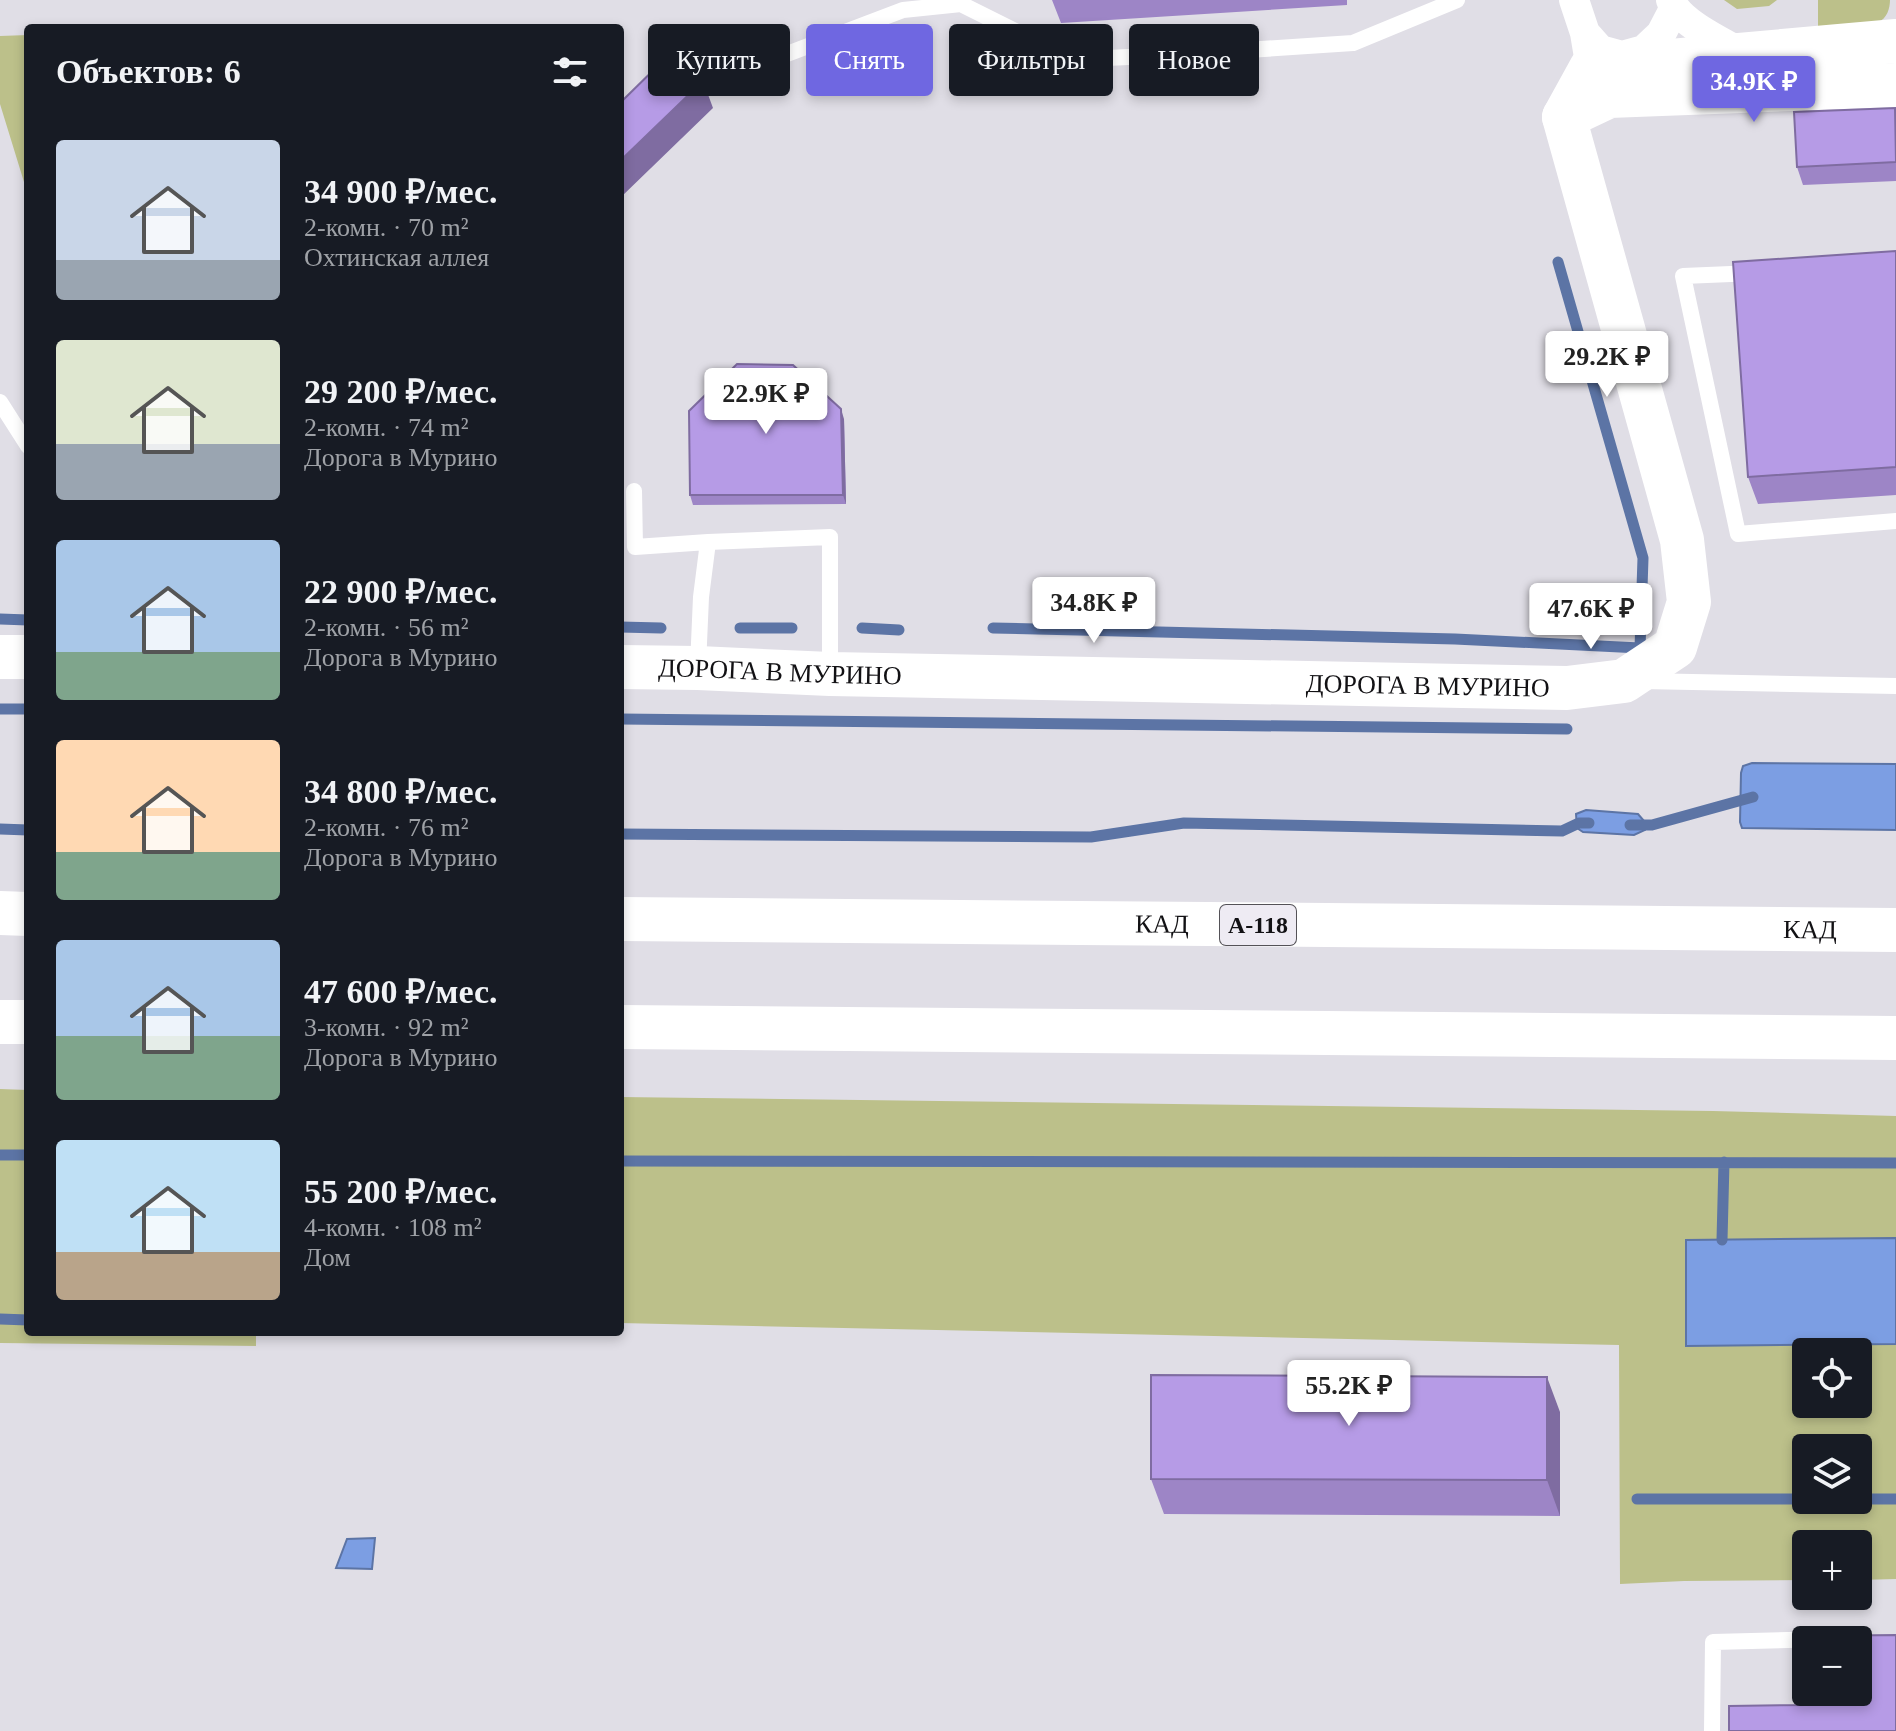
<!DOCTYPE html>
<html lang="ru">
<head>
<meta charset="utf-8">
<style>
	body { margin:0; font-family:Georgia,serif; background:#242831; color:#f1f3f6; height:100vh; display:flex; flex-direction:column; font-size:30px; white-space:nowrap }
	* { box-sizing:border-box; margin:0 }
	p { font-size:26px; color:#9ea1a6 }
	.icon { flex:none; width:44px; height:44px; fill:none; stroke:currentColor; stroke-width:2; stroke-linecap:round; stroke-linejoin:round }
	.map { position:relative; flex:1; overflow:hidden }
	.sheet { position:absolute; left:24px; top:24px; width:600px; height:1312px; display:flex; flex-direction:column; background:#171b24; border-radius:8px; box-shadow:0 4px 12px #0003 }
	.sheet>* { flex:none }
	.banner { position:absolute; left:648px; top:24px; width:760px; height:72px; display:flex; gap:16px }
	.buttons { position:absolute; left:1792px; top:1338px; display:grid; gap:16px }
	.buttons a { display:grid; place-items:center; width:80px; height:80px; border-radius:8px; background:#171b24; box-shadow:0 4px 12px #0003; font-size:40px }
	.price { position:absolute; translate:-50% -68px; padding:0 18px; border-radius:8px; background:#fff; color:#222; font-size:26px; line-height:52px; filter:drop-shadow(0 2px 4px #0008) }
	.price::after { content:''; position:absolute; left:50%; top:48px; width:24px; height:18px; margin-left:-12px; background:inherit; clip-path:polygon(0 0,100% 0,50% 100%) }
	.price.on { background:#6f67e1; color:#fff }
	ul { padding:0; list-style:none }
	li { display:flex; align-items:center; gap:24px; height:200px; padding:0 32px }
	li span { display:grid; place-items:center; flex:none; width:224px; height:160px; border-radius:8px; color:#555 }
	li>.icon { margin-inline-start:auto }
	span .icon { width:96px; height:96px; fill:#fffc; stroke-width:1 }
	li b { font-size:34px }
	h2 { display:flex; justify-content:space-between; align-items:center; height:96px; padding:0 32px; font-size:34px }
	.pill { padding:0 28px; border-radius:8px; background:#171b24; box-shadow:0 4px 12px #0003; font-size:28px; line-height:72px }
	.pill.on { background:#6f67e1; color:#fff }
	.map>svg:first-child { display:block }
</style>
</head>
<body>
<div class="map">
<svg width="1896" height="1731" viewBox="0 0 1896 1731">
	<rect width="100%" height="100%" fill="#e0dee6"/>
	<path fill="#bcc08a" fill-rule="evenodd" d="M 1724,0 L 1777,0 L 1769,6 L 1737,9 Z
		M 1818,0 L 1890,0 C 1890,8 1887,19 1878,22 C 1869,26 1831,26 1818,27 Z
		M 28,35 L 28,195 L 0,104 L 0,36 Z
		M 0,1089 L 28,1090 L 28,1332 L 256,1332 L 256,1346 L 0,1343 Z
		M 620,1097 L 1713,1111 L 1896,1116 L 1896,1579 L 1858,1580 L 1858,1544 L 1806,1544 L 1806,1580 L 1684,1581 L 1620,1584 L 1619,1345 L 620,1323 ZM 1806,1352 L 1858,1352 L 1858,1404 L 1806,1404 ZM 1806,1448 L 1858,1448 L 1858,1500 L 1806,1500 Z"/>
	<path fill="#7c9ee3" stroke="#5c74a5" stroke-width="2" d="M 1752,763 L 1896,764 L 1896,830 L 1742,828 L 1740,822 L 1741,773 L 1743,766 Z
		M 1586,810 L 1638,814 L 1644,821 L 1645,830 L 1634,835 L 1583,832 L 1577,828 L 1576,814 Z
		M 1896,1238 L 1896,1344 L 1686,1346 L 1686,1240 Z
		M 375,1538 L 372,1569 L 336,1568 L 347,1539 Z"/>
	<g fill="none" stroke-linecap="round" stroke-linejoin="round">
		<path stroke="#5c74a5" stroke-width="11" d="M 0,619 L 28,620
			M 620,627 L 661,628
			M 740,628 L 792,628
			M 862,628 L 899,630
			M 993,628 L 1455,639 L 1640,648 L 1643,558 L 1558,262
			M 0,709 L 28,709
			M 620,719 L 1567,729
			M 1630,825 L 1652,825 L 1753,797
			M 0,829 L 28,830
			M 620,834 L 1091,837 L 1184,823 L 1562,831 L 1579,823 L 1589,823
			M 0,1155 L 28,1155
			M 620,1161 L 1896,1163
			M 1722,1240 L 1724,1162
			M 0,1319 L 28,1320
			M 1637,1499 L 1806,1499
			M 1858,1499 L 1896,1499"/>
		<path stroke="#fff" stroke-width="16" d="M 713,82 L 903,10 L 961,4 L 1041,44 L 1085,59 L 1172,55 L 1353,43 L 1457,0
			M 1755,273 L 1683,276 L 1738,534 L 1896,521
			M 0,402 L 28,446
			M 634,491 L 635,547 L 708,542
			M 698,666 L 701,597 L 708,542 L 830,537 L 830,674
			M 1642,681 L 1896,686
			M 1712,1731 L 1713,1642 L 1826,1639"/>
		<path stroke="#fff" stroke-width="30" d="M 1574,0 L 1585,33 L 1588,51
			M 1671,0 C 1678,22 1722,42 1743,54
			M 1585,33 L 1600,50 L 1622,56 L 1644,50 L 1661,34 L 1674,9"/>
		<g stroke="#fff" stroke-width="44">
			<path d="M 1573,113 L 1609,96 L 1896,85"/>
			<path d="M 1564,117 L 1591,68 L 1896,41"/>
			<path d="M 0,657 L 28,657"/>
			<path id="s1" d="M 620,667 L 698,668 L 830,674 L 1567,688 L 1624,681 L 1675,647 L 1689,602 L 1682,540 L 1564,117"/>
		</g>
		<g stroke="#fff" stroke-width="44">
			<path d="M 0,913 L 28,914"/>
			<path id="s2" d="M 620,919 L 1896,930"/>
			<path d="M 0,1022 L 28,1022"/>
			<path d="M 620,1027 L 1896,1038"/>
		</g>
	</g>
	<path fill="#9d85c6" d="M 1052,0 L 1347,0 L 1347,5 L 1061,23 Z
		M 1896,111 L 1896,181 L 1803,185 L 1797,167 Z
		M 1896,251 L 1896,495 L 1758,504 L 1748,477 Z
		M 844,419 L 846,504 L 693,505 L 690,495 Z
		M 1560,1412 L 1560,1516 L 1164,1514 L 1151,1479 Z"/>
	<path fill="#7f6ca1" d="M 703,81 L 713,108 L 620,198 L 620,161 Z
		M 841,409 L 844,419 L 846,504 L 843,495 Z
		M 1547,1377 L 1560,1412 L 1560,1516 L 1547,1480 Z"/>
	<path fill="#b69be6" stroke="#7f6ca1" stroke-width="2" d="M 673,51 L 703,81 L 620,161 L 620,103 Z
		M 1895,108 L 1896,162 L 1797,167 L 1794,112 Z
		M 1896,251 L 1896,467 L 1748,477 L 1733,262 Z
		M 737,364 L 793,365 L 841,409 L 843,495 L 690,495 L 689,411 Z
		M 1151,1375 L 1547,1377 L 1547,1480 L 1151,1479 Z
		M 1896,1635 L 1896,1731 L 1729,1731 L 1729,1706 L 1806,1705 L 1806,1692 L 1858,1692 L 1858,1640 L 1806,1640 L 1806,1676 L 1806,1636 Z"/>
	<g text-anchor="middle" stroke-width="8" stroke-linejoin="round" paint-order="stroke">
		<rect fill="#eeebf3" stroke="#545257" stroke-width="2" x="1220" y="905" width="76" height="40" rx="6"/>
		<g font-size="24" font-weight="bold" fill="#121114">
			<text x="1258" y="933">А-118</text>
		</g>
		<g font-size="26" fill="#121114" stroke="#eeebf3">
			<text dy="9" stroke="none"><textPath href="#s1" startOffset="160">ДОРОГА В МУРИНО</textPath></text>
			<text dy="9" stroke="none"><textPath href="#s1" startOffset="808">ДОРОГА В МУРИНО</textPath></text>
			<text dy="9" stroke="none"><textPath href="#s2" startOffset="542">КАД</textPath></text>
			<text dy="9" stroke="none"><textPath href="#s2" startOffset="1190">КАД</textPath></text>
		</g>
	</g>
</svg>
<div class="buttons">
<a><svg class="icon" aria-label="locate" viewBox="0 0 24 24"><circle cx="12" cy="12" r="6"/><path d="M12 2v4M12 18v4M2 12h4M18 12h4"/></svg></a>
<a><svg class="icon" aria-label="layers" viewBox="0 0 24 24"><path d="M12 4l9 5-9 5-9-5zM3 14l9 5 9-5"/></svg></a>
<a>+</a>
<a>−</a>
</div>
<b class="price on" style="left:1754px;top:124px">34.9K ₽</b>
<b class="price" style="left:1607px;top:399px">29.2K ₽</b>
<b class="price" style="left:766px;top:436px">22.9K ₽</b>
<b class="price" style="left:1094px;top:645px">34.8K ₽</b>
<b class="price" style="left:1591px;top:651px">47.6K ₽</b>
<b class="price" style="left:1349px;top:1428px">55.2K ₽</b>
<div class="banner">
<a class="pill">Купить</a>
<a class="pill on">Снять</a>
<a class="pill">Фильтры</a>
<a class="pill">Новое</a>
</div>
<section class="sheet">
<h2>Объектов: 6<svg class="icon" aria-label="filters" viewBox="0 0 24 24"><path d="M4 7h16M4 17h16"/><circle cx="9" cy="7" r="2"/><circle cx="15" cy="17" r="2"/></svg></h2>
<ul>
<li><span style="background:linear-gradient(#c9d6e8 75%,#9aa5b1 0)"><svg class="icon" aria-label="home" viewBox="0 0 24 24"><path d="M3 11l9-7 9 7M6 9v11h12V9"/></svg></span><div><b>34 900 ₽/мес.</b><p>2-комн. · 70 m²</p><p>Охтинская аллея</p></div></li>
<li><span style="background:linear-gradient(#dfe7d0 65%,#9aa5b1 0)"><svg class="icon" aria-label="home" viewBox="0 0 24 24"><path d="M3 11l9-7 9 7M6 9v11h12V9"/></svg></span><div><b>29 200 ₽/мес.</b><p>2-комн. · 74 m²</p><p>Дорога в Мурино</p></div></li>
<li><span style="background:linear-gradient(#a9c7e8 70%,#7fa58c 0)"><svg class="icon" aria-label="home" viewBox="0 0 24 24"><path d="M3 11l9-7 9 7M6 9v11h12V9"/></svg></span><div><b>22 900 ₽/мес.</b><p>2-комн. · 56 m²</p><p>Дорога в Мурино</p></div></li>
<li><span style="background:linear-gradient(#ffd9b3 70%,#7fa58c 0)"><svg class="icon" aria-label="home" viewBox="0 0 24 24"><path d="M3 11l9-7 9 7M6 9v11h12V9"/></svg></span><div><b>34 800 ₽/мес.</b><p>2-комн. · 76 m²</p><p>Дорога в Мурино</p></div></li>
<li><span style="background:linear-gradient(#a9c7e8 60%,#7fa58c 0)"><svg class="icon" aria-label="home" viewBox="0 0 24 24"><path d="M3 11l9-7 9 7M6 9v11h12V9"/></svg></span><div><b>47 600 ₽/мес.</b><p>3-комн. · 92 m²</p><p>Дорога в Мурино</p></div></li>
<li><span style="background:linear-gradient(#bfe0f5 70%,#b9a48a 0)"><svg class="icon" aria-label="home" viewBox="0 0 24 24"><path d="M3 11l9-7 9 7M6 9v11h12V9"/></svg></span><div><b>55 200 ₽/мес.</b><p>4-комн. · 108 m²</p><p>Дом</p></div></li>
</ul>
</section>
</div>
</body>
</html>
